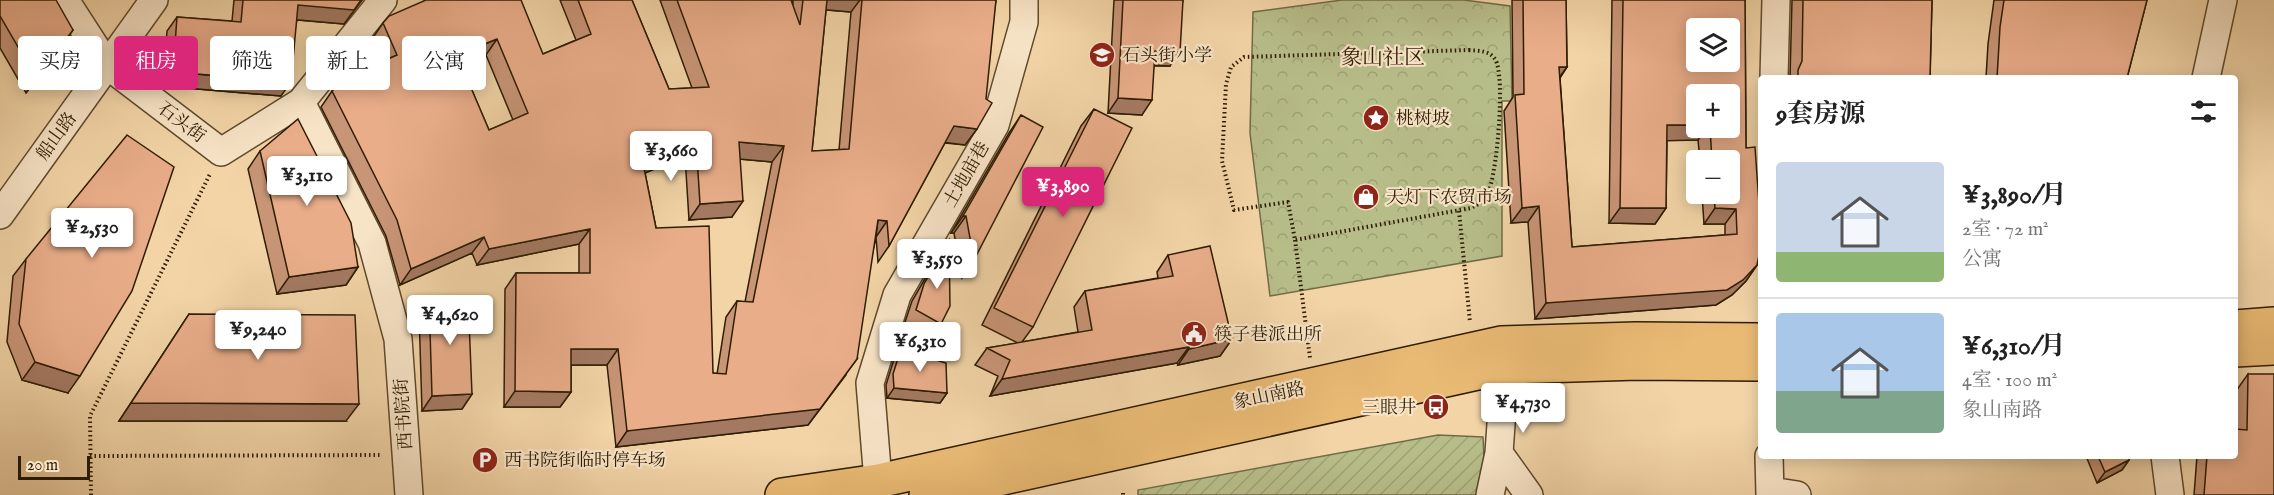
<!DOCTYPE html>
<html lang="zh">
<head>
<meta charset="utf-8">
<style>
	body { margin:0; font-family:"IM FELL English","Noto Serif SC",serif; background:#f2f2f2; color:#222; height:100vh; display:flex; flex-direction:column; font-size:22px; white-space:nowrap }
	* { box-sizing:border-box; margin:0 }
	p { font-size:20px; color:#767676 }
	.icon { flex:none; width:33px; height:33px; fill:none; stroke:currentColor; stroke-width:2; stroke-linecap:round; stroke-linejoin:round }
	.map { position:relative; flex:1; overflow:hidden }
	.drawer { position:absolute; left:1758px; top:75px; width:480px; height:384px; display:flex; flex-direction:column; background:#fff; border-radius:6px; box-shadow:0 3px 15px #0003 }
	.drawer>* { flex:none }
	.hud { position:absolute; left:18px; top:36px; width:570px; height:54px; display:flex; gap:12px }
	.fabs { position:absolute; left:1686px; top:18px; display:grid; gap:12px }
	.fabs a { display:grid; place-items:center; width:54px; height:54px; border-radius:6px; background:#fff; box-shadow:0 3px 15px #0003; font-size:30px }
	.scale { position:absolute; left:18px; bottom:15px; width:72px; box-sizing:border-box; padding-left:6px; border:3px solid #2e1c03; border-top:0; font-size:16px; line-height:21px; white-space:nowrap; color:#2e1c03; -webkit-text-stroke:4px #f7e3c6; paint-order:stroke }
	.price { position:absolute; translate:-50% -51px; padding:0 14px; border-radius:6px; background:#fff; color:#222; font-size:20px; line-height:39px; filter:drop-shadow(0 2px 3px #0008) }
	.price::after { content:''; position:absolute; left:50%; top:36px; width:18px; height:14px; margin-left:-9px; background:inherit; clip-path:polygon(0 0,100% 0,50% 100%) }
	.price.selected { background:#db2777; color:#fff }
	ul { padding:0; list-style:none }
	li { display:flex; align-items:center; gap:18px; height:150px; padding:0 18px }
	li+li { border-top:2px solid #e0e0e0 }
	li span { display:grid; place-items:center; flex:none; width:168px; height:120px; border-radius:6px; color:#555 }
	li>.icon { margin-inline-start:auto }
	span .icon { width:72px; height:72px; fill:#fffc; stroke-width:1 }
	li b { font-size:26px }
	h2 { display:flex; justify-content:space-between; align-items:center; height:72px; padding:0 18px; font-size:26px }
	.tag { padding:0 21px; border-radius:6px; background:#fff; box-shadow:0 3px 15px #0003; font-size:21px; line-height:54px }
	.tag.selected { background:#db2777; color:#fff }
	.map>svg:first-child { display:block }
</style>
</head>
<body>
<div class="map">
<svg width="2274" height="495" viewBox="0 0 2274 495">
	<defs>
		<pattern id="park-crowns" width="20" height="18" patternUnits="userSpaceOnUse" patternTransform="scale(1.5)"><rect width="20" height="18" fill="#b7bd89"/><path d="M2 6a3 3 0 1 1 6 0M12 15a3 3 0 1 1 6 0" fill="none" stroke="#9ea275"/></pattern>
		<pattern id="garden-furrows" width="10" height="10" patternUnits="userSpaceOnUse" patternTransform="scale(1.5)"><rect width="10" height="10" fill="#b7bd89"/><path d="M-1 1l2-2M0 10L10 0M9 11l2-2" fill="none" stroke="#9ea275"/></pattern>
	</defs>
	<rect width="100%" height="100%" fill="#f2d4a7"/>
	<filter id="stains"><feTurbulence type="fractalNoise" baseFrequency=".00333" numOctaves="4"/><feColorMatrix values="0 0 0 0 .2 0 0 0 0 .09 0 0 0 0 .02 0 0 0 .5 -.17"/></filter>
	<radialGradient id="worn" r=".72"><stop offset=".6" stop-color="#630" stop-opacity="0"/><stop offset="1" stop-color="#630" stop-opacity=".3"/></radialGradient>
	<path fill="url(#park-crowns)" stroke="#726c46" stroke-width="1.5" d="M 1342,0 L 1464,0 L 1510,6 L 1512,101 L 1502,101 L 1502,256 L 1270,296 L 1250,133 L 1253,12 Z"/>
	<path fill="url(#garden-furrows)" stroke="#726c46" stroke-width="1.5" d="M 1438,435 L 1483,437 L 1484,457 L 1476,495 L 1138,495 L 1138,490 Z"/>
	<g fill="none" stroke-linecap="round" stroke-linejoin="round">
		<g stroke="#5f4a2c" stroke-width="30">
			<path id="minor" d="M 65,0 L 107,65 L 221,152 L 301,102 L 383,0
				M 1774,78 L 1776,0
				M 2206,78 L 2223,0
				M 301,102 L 372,243 L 398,339 L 409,495
				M 0,215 L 154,0
				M 1499,453 L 1529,495
				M 1769,456 L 1770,495
				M 2165,456 L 2170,495
				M 878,481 L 870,383 L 897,295 L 995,125 L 1024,22 L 1024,0
				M 1490,495 L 1499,453 L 1505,367
				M 1771,495 L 1771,491 L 1797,495"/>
		</g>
		<g stroke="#2e1c03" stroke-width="36">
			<path id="major" d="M 2235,327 L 2274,324
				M 2235,350 L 2274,348
				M 782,495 L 878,481 L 1501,343 L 1636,339 L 1761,340
				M 926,495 L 1505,367 L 1638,363 L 1761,364"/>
		</g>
		<path stroke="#2e1c03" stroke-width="4" stroke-dasharray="1.5 3" stroke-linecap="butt" d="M 1469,50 C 1478,51 1489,50 1495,59 C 1506,75 1497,181 1486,198 C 1483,202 1476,205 1471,208 L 1295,240 L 1288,202 L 1234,210 L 1222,161 L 1226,84 L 1231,67 L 1244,57 Z
			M 1459,211 L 1470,322
			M 1295,240 L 1310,358
			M 90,456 L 381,455
			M 1123,493 L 1123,495
			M 91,495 L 90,416 L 210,174"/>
		<use href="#minor" stroke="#f7e3c6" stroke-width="27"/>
		<use href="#major" stroke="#e9ba74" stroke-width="33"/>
	</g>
	<path fill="#c89577" stroke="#2e1c03" stroke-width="1.5" fill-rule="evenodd" d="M 0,0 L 73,30 L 26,93 L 0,48 Z
		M 234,0 L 362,0 L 344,24 L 297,20 L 281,96 L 163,86 L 167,31 L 177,17 L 232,21 Z
		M 426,0 L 543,54 L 576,40 L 560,0 L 632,0 L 669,89 L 692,88 L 660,0 L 791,0 L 793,3 L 793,0 L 996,0 L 977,129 L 965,145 L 945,143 L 889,246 L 878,262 L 876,237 L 846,375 L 808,425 L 616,447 L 607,365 L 571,365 L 571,392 L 560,407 L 504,407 L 505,289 L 516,273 L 579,273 L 579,244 L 477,265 L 472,253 L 400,285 L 386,236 L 321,107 L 332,91 L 382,61 L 372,39 L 383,23 ZM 826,10 L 851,12 L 839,150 L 812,151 ZM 486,55 L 513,120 L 489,130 L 461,65 ZM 685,156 L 689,220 L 732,217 L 740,159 L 772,162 L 745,302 L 737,301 L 726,317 L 717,374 L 713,373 L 656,228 L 645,173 Z
		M 1114,0 L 1183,0 L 1170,66 L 1154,66 L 1142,115 L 1108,113 Z
		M 1512,0 L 1566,0 L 1567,67 L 1560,78 L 1572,247 L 1725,235 L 1725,224 L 1704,224 L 1702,194 L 1730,194 L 1730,160 L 1700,160 L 1698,140 L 1667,140 L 1666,208 L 1655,224 L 1609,223 L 1612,0 L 1745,0 L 1746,148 L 1757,265 L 1746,281 L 1732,295 L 1716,305 L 1535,319 L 1528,222 L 1511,223 L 1504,111 L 1513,97 ZM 1696,94 L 1730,128 L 1696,128 Z
		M 1792,0 L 1932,0 L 1930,78 L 1790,78 Z
		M 1994,0 L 2147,0 L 2127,78 L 1986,78 L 1988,44 Z
		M 1094,109 L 1033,327 L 1022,342 L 1078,332 L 1074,307 L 1085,291 L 1158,278 L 1157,272 L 1168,255 L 1232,339 L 1220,356 L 1178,365 L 1177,363 L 990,396 L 998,376 L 975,365 L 987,348 L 1018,343 L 982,325 L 1081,126 Z
		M 1021,115 L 974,260 L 962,278 L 954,233 L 951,233 L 1009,133 Z
		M 260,151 L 358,267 L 346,285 L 277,294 L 248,169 Z
		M 949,240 L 941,324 L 929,341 L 903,328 L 912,301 L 937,258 Z
		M 26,259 L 68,393 L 22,380 L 7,342 L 13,276 Z
		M 429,298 L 472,394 L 462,409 L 422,411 L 419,312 Z
		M 189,314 L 346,421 L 119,421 Z
		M 901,349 L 947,393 L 940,403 L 887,398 L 886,385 L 894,359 Z
		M 2248,374 L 2274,495 L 2194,495 L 2197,456 L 2235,456 L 2236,391 Z
		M 2086,456 L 2127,456 L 2129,460 L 2122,470 L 2097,483 Z"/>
	<path fill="#a37961" stroke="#2e1c03" stroke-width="1.5" d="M 362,0 L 344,24 L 288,19 L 298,5 Z
		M 823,0 L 860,0 L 851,12 L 817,9 Z
		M 73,30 L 63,44 L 26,93 L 36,78 Z
		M 497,39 L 486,55 L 446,71 L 457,55 Z
		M 1155,51 L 1180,52 L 1170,66 L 1145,65 Z
		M 1559,67 L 1567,67 L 1556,82 Z
		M 173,72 L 291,82 L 281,96 L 163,86 Z
		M 1118,98 L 1152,100 L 1142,115 L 1108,113 Z
		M 1667,125 L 1696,125 L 1696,128 L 1707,128 L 1698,140 L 1656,141 Z
		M 954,126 L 977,129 L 965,145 L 942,142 Z
		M 696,141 L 685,156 L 631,179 L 643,163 Z
		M 739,142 L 784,146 L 772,162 L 728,158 Z
		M 743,201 L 732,217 L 689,220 L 700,204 Z
		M 1539,206 L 1528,222 L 1511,223 L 1522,208 Z
		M 1620,208 L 1666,208 L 1655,224 L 1609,223 Z
		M 1715,208 L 1736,209 L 1725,224 L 1704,224 Z
		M 963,216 L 966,216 L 954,233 L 951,233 Z
		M 878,220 L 887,221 L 876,237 Z
		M 590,229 L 579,244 L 477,265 L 489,249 Z
		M 484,237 L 472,253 L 400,285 L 411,269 Z
		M 1757,265 L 1746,281 L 1732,295 L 1716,305 L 1535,319 L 1546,303 Z
		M 358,267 L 346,285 L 277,294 L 289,277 Z
		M 1232,339 L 1220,356 L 1178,365 L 1189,349 Z
		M 1189,347 L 1177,363 L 990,396 L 1002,379 Z
		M 571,349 L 618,349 L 607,365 L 560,365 Z
		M 857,359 L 808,425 L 616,447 L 627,431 Z
		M 35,362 L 80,376 L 68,393 L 22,380 Z
		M 894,388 L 947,393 L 940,403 L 887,398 Z
		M 515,391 L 571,392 L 560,407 L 504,407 Z
		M 472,394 L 462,409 L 422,411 L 432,396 Z
		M 131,403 L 359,404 L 346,421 L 119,421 Z
		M 2129,460 L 2122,470 L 2097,483 L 2105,472 Z"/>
	<path fill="#e9ad8a" stroke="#2e1c03" stroke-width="1.5" fill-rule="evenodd" d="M 0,0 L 56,0 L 73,30 L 36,78 L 0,16 Z
		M 243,0 L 361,0 L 354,10 L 298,5 L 291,82 L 173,72 L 177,17 L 241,22 Z
		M 426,0 L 521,0 L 543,54 L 591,34 L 578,0 L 632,0 L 669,89 L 709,87 L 677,0 L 791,0 L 800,25 L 803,0 L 827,0 L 812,151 L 849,149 L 862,0 L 996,0 L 986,99 L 992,103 L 977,129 L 954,126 L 889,246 L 887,221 L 878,220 L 857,359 L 820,409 L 627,431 L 618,349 L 571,349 L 571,392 L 515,391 L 516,273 L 590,273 L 590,229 L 489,249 L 484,237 L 411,269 L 397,220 L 332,91 L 350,75 L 397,55 L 383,23 L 389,16 ZM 497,39 L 528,113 L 489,130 L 457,55 ZM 696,141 L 700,204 L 743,201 L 739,142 L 784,146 L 753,302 L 737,301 L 726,374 L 713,373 L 709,226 L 656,228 L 643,163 Z
		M 1123,0 L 1183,0 L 1180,52 L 1155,51 L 1152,100 L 1118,98 Z
		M 1523,0 L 1566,0 L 1567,67 L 1559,67 L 1572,247 L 1737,234 L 1736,209 L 1715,208 L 1714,194 L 1730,194 L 1730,160 L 1712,160 L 1710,128 L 1730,128 L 1730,94 L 1696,94 L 1696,125 L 1667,125 L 1666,208 L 1620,208 L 1623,0 L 1745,0 L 1746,148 L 1755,147 L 1761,233 L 1761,246 L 1757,265 L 1743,280 L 1727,290 L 1546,303 L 1539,206 L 1522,208 L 1515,95 L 1524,94 ZM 1696,28 L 1730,28 L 1730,62 L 1696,62 Z
		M 1803,0 L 1932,0 L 1930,78 L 1798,78 L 1798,70 L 1802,61 Z
		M 2004,0 L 2147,0 L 2127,78 L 1997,78 L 2000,27 Z
		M 1094,109 L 1132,128 L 1033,327 L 994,308 Z
		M 1021,115 L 1043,127 L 974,260 L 966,216 L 963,216 Z
		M 298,119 L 351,223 L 358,267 L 289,277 L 260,151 Z
		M 127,135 L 174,167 L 132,291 L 80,376 L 35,362 L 19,324 L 26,259 Z
		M 949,240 L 950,306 L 941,324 L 916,310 L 924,284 Z
		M 1210,246 L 1232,339 L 1189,349 L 1189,347 L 1002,379 L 1010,360 L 987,348 L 1092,330 L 1085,291 L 1173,276 L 1168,255 Z
		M 468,296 L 472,394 L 432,396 L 429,298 Z
		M 189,314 L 355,315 L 359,404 L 131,403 Z
		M 901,349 L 946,363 L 947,393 L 894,388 L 893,374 Z
		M 2248,374 L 2274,374 L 2274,495 L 2204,495 L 2207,456 L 2235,456 L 2235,429 L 2247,430 Z
		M 2098,456 L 2127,456 L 2129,460 L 2105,472 Z"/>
	<defs>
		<g id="school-disc" transform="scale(1.35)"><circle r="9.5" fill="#8f2418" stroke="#f7e3c6"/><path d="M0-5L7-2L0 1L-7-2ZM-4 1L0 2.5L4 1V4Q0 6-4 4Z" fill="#fff"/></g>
		<g id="sight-disc" transform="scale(1.35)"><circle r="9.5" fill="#8f2418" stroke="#f7e3c6"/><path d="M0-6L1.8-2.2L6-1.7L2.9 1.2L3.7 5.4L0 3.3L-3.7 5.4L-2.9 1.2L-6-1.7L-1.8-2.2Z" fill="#fff"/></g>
		<g id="shop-disc" transform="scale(1.35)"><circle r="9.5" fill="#8f2418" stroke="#f7e3c6"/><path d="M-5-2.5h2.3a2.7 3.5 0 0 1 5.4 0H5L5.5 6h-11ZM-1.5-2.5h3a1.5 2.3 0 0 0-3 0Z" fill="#fff"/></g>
		<g id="civic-disc" transform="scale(1.35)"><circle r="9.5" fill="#8f2418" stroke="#f7e3c6"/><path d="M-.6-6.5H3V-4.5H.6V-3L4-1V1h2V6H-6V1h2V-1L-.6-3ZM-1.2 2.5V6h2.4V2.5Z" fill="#fff"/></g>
		<g id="bus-disc" transform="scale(1.35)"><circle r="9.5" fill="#8f2418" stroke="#f7e3c6"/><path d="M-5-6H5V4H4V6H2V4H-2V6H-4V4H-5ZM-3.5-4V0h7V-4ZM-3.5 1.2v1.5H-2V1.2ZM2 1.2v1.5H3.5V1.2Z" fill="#fff"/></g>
		<g id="parking-disc" transform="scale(1.35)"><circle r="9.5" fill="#8f2418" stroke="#f7e3c6"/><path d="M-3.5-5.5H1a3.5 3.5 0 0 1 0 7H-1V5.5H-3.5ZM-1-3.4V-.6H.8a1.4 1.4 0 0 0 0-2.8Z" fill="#fff"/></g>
	</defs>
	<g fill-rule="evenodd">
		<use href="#school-disc" x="1102" y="55"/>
		<use href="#sight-disc" x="1376" y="118"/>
		<use href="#shop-disc" x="1366" y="197"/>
		<use href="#civic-disc" x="1194" y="334"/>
		<use href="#bus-disc" x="1436" y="407"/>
		<use href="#parking-disc" x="485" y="460"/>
	</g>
	<g text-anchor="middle" stroke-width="4.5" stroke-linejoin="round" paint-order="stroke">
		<g font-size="18" fill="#2e1c03" stroke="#f7e3c6" text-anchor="start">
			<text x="1122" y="61">石头街小学</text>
			<text x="1396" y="124">桃树坡</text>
			<text x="1386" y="203">天灯下农贸市场</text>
			<text x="1214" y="340">筷子巷派出所</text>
			<text x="1416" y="413" text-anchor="end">三眼井</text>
			<text x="504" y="466">西书院街临时停车场</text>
		</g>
		<g font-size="18" fill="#2e1c03" stroke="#f7e3c6">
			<text transform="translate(182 122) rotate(37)" y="6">石头街</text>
			<text transform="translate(56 136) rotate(-54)" y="6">船山路</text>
			<text transform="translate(966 174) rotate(-60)" y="6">土地庙巷</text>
			<text transform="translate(1269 395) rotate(-12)" y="6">象山南路</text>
			<text transform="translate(403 414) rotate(-94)" y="6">西书院街</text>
		</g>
		<g font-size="21" fill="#2e1c03" stroke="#f7e3c6">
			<text x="1383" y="64">象山社区</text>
		</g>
	</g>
	<rect width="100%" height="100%" filter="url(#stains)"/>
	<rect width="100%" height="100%" fill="url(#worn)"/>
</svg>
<div class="fabs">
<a><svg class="icon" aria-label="layers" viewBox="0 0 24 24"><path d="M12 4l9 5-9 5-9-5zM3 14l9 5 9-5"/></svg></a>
<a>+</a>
<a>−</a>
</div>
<div class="scale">20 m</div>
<b class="price" style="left:671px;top:182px">¥3,660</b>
<b class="price" style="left:307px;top:207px">¥3,110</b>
<b class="price selected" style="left:1063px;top:218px">¥3,890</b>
<b class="price" style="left:92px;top:259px">¥2,530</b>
<b class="price" style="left:937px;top:290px">¥3,550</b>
<b class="price" style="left:450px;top:346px">¥4,620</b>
<b class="price" style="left:258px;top:361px">¥9,240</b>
<b class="price" style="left:920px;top:373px">¥6,310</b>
<b class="price" style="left:1523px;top:434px">¥4,730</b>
<div class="hud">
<a class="tag">买房</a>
<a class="tag selected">租房</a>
<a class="tag">筛选</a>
<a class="tag">新上</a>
<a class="tag">公寓</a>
</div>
<section class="drawer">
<h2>9套房源<svg class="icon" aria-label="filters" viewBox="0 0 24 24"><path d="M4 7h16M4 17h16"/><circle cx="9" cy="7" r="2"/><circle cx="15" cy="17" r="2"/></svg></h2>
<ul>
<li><span style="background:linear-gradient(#c9d6e8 75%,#8fb573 0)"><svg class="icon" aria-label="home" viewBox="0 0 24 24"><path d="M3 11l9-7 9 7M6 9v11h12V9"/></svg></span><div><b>¥3,890/月</b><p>2室 · 72 m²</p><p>公寓</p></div></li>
<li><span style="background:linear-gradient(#a9c7e8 65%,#7fa58c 0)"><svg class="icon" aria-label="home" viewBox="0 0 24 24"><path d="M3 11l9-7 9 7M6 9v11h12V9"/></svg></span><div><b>¥6,310/月</b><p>4室 · 100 m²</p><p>象山南路</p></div></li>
</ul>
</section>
</div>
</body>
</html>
